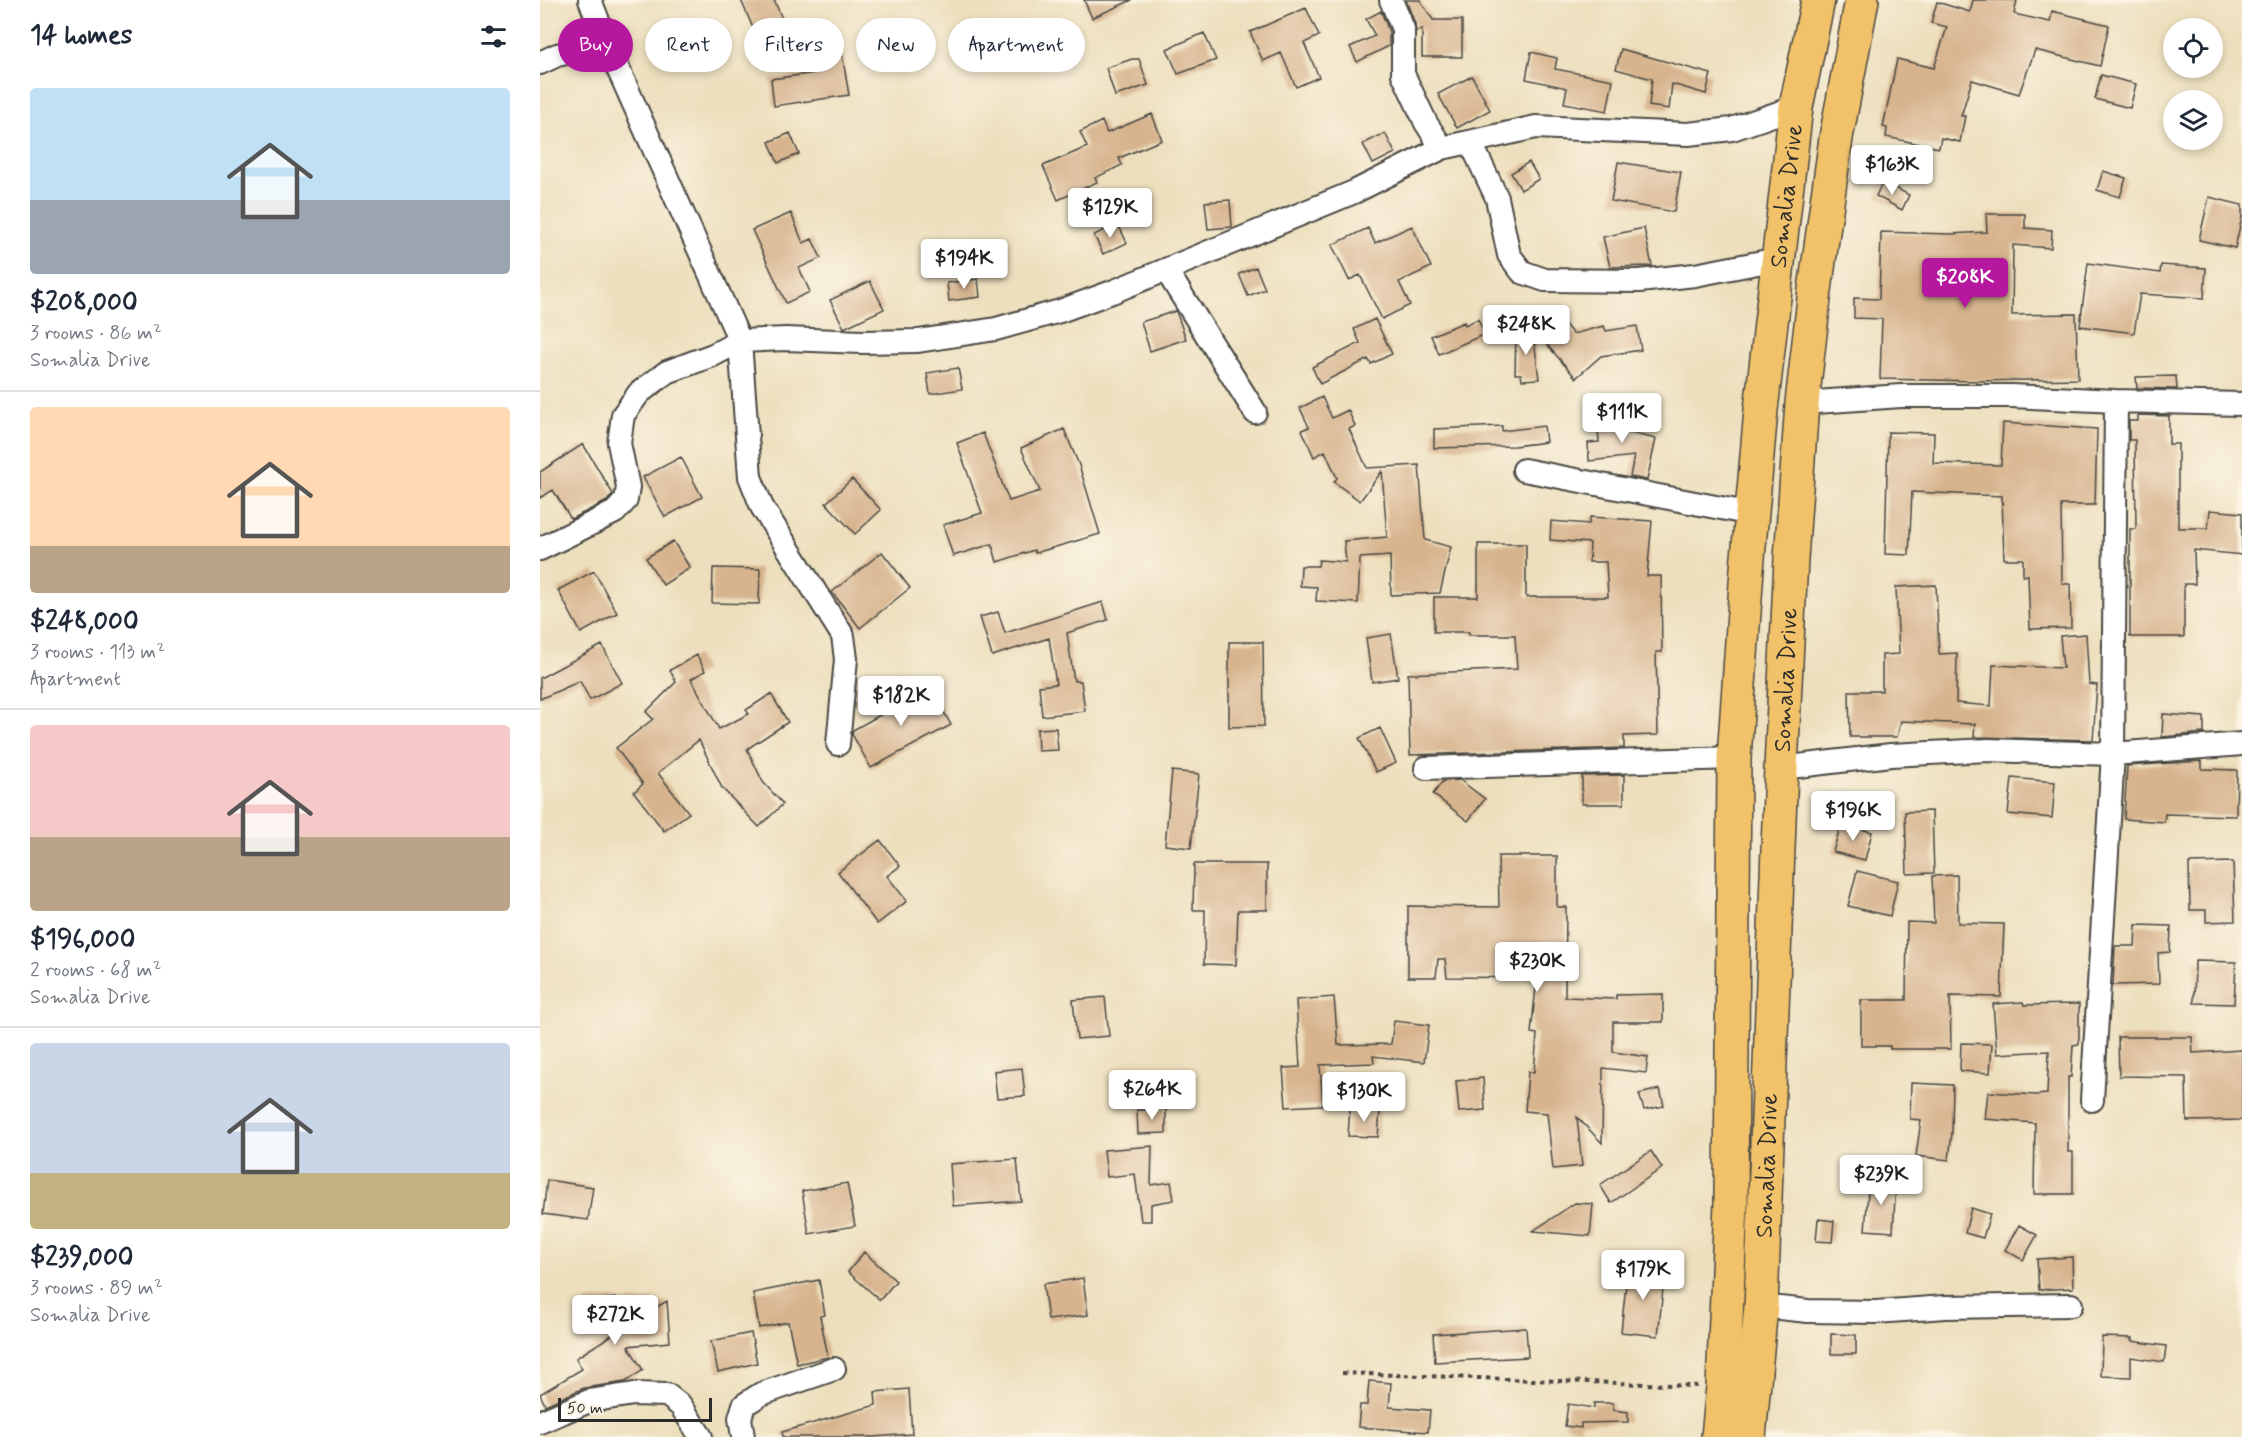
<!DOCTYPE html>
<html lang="en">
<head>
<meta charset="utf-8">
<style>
	body { margin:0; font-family:Mynerve,sans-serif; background:#f2f2f3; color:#1f2937; height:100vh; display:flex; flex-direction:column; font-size:22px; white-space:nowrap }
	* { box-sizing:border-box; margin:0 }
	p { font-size:20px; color:#747a83 }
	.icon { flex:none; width:33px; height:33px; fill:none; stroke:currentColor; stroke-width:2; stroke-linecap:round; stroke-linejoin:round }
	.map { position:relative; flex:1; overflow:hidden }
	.side { display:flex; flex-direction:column; background:#fff; width:540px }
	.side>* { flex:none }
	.top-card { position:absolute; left:18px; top:18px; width:570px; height:54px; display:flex; gap:12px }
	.buttons { position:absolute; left:1623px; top:18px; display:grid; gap:12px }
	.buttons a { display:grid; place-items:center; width:60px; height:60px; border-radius:50%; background:#fff; box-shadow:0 3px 9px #0003; font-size:30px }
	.scale { position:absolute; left:18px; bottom:15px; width:154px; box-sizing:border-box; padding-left:6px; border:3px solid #2b2b2b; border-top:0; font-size:16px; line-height:21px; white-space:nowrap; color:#2b2b2b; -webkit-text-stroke:4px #fcf5e5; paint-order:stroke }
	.price { position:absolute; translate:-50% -51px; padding:0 14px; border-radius:6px; background:#fff; color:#222; font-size:20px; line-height:39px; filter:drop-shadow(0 2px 3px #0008) }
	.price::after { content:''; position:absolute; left:50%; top:36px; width:18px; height:14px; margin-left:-9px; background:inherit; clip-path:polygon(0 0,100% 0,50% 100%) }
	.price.on { background:#b5179e; color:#fff }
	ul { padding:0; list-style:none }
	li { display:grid; align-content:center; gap:12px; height:318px; padding:0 30px }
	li+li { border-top:2px solid #e0e1e3 }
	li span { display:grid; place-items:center; height:186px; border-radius:6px; color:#555 }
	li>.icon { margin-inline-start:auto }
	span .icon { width:108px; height:108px; fill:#fffc; stroke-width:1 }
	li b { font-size:26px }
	h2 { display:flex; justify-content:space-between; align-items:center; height:72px; padding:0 30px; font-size:26px }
	.tag { padding:0 21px; border-radius:27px; background:#fff; box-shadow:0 3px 9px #0003; font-size:21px; line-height:54px }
	.tag.on { background:#b5179e; color:#fff }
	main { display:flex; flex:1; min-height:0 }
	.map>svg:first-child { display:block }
</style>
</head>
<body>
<main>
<section class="side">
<h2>14 homes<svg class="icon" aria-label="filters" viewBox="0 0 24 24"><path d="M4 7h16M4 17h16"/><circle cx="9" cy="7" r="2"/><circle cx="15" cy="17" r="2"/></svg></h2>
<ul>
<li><span style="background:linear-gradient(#bfe0f5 60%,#9aa5b1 0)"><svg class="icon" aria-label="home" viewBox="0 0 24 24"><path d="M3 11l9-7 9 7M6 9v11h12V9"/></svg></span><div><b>$208,000</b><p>3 rooms · 86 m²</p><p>Somalia Drive</p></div></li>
<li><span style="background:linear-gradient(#ffd9b3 75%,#b9a48a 0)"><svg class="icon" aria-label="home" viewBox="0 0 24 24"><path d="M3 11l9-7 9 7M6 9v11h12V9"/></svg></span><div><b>$248,000</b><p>3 rooms · 113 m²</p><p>Apartment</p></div></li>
<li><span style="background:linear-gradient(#f6c9c9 60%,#b9a48a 0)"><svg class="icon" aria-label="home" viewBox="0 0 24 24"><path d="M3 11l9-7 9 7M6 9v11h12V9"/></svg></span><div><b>$196,000</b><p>2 rooms · 68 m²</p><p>Somalia Drive</p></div></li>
<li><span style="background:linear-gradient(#c9d6e8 70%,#c2b280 0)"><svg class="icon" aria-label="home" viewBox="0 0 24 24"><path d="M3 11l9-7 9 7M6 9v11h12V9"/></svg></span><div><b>$239,000</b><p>3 rooms · 89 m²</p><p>Somalia Drive</p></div></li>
</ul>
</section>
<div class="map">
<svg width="1702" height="1437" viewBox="0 0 1702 1437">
	<rect width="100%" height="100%" fill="#fcf5e5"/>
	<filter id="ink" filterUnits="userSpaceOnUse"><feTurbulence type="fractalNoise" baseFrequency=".0167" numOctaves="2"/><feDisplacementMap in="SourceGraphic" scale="12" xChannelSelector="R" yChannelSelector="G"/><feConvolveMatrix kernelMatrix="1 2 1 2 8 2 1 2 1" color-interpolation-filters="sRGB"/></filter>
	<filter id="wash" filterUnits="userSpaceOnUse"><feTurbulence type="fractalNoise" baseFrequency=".008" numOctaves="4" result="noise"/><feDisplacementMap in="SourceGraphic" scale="24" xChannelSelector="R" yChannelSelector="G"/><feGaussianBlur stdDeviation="1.35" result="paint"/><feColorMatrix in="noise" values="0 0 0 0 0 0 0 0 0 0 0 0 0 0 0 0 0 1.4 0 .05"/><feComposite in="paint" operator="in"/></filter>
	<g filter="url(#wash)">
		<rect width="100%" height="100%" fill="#eddfbd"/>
		<g id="blocks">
			<path fill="#d7b48e" d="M 201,0 L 234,0 L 244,23 L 216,35 Z
				M 544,0 L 592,0 L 552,18 Z
				M 866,0 L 880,0 L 893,20 L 922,20 L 922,57 L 882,57 L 882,29 L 876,32 L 875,24 Z
				M 1433,0 L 1477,0 L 1474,14 L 1510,22 L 1512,11 L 1569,25 L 1560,66 L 1495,50 L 1479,94 L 1432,80 L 1421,116 L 1425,116 L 1420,142 L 1401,138 L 1399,148 L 1346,137 L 1347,128 L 1343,127 L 1357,59 L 1394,68 L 1407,27 L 1391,23 L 1397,2 L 1430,12 Z
				M 766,8 L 779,36 L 764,43 L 779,77 L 756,87 L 741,53 L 723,61 L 710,32 Z
				M 841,11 L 849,32 L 849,46 L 817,62 L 810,47 L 835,36 L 826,19 Z
				M 664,33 L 676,60 L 638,74 L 627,49 Z
				M 301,48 L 309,95 L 234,106 L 231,79 L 275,73 L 272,54 Z
				M 1081,49 L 1171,74 L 1166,94 L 1132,84 L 1129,109 L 1109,106 L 1112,79 L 1076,69 Z
				M 991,52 L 1017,58 L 1015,69 L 1073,80 L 1067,111 L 1024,103 L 1027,88 L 986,79 Z
				M 592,59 L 599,59 L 608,85 L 575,96 L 566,68 Z
				M 1561,75 L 1596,84 L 1590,108 L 1555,99 Z
				M 932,76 L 950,110 L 917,128 L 898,94 Z
				M 612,114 L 622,140 L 579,158 L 582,165 L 555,178 L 557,182 L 518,200 L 503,166 L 547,147 L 540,132 L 562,121 L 567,133 Z
				M 250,133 L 259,154 L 238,163 L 229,142 Z
				M 845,133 L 855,153 L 833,164 L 823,144 Z
				M 989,162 L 999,179 L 981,190 L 971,173 Z
				M 1078,162 L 1141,172 L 1134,212 L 1071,201 Z
				M 1563,171 L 1586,178 L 1580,197 L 1557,190 Z
				M 1343,181 L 1369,195 L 1362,210 L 1336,196 Z
				M 1669,197 L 1702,205 L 1702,217 L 1695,248 L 1659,240 Z
				M 690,200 L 692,227 L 668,229 L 665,202 Z
				M 251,213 L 263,243 L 272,239 L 281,258 L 259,268 L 270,292 L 246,303 L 212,230 Z
				M 1446,214 L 1485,214 L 1485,228 L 1512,230 L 1511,248 L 1473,245 L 1472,315 L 1536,314 L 1538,379 L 1438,381 L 1340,379 L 1342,319 L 1314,318 L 1314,298 L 1339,299 L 1341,232 L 1409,234 L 1447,232 Z
				M 578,224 L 587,243 L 563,254 L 554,235 Z
				M 872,226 L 891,267 L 859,282 L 870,305 L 842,319 L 820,275 L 809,280 L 792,245 L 828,228 L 835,243 Z
				M 1104,228 L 1112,266 L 1070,267 L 1063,237 Z
				M 1548,263 L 1620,273 L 1621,265 L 1666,268 L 1664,298 L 1600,294 L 1594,333 L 1540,326 Z
				M 716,267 L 725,289 L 708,296 L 699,274 Z
				M 438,279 L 440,297 L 409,301 L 407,283 Z
				M 330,281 L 344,309 L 304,328 L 290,300 Z
				M 636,311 L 646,339 L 610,351 L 601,322 Z
				M 835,319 L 852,354 L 831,364 L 828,359 L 780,384 L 772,367 L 820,343 L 814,329 Z
				M 938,319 L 945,334 L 899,354 L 891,336 L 924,322 L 925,325 Z
				M 1022,321 L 1033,334 L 1064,326 L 1066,331 L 1097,326 L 1101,350 L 1061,356 L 1036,378 L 995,331 L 1011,331 Z
				M 976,331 L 993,331 L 999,379 L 982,380 L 981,374 L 975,374 Z
				M 418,368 L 422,389 L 390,394 L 387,373 Z
				M 1636,376 L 1637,389 L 1597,388 L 1596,377 Z
				M 782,397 L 792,418 L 808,410 L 815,426 L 809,429 L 827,468 L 879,465 L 885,540 L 911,547 L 900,593 L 851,595 L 850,556 L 820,558 L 818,603 L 776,601 L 777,587 L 760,586 L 761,566 L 778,566 L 779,560 L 806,562 L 804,541 L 847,537 L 842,471 L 820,501 L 794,482 L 797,478 L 785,451 L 774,457 L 762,430 L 769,427 L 760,408 Z
				M 1089,413 L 1090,433 L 1116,439 L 1107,480 L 1090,477 L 1094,456 L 1049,461 L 1048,443 L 1059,442 L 1057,415 Z
				M 1598,415 L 1629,416 L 1629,444 L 1638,444 L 1638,528 L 1668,528 L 1670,510 L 1702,513 L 1702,555 L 1654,550 L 1655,584 L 1644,584 L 1644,637 L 1590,637 L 1590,529 L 1596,529 L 1595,440 L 1589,440 L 1589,421 L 1598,421 Z
				M 1463,423 L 1557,429 L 1555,505 L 1521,505 L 1522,584 L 1530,584 L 1531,628 L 1490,629 L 1488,575 L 1483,576 L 1483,559 L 1464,559 L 1462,496 L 1372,492 L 1369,555 L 1345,554 L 1348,432 L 1394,433 L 1393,463 L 1461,465 Z
				M 962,426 L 962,431 L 1004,426 L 1006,442 L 974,446 L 894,448 L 894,429 Z
				M 524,429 L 539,465 L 560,534 L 495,553 L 494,550 L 457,562 L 452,544 L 413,556 L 403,525 L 442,513 L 417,443 L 443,433 L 469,501 L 500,491 L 481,448 Z
				M 43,444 L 73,494 L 67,501 L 31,519 L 13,490 L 0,498 L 0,472 Z
				M 141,457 L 162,497 L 125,517 L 103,477 Z
				M 312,479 L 341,510 L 315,534 L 286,503 Z
				M 1050,517 L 1112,521 L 1107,576 L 1121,576 L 1122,652 L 1116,652 L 1118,735 L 1084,736 L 1084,748 L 870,755 L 868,674 L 977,669 L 975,635 L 929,635 L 929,632 L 894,632 L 894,597 L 938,597 L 938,544 L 986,544 L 986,597 L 1068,597 L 1066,562 L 1049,562 L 1050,543 L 1010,540 L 1011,521 L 1049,524 Z
				M 133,541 L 150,568 L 123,585 L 106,558 Z
				M 342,552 L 370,588 L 320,628 L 292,592 Z
				M 173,568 L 220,569 L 219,604 L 172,603 Z
				M 54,571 L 77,613 L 41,633 L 18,590 Z
				M 1396,585 L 1399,654 L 1417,653 L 1416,703 L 1451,706 L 1453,665 L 1523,668 L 1520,636 L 1546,634 L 1549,684 L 1557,685 L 1553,740 L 1434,737 L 1435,724 L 1361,721 L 1357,737 L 1310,737 L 1309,691 L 1342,691 L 1342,655 L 1359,654 L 1356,587 Z
				M 563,602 L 568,620 L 527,633 L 534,681 L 541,681 L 545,711 L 502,716 L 499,686 L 516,684 L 509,638 L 452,656 L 440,617 L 458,612 L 465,633 Z
				M 851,634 L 858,678 L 832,682 L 826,638 Z
				M 689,642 L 723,642 L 724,726 L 689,727 Z
				M 62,645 L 82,683 L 50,700 L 40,681 L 0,699 L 0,678 Z
				M 157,655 L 165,671 L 151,679 L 179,729 L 209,714 L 206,710 L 231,694 L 248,722 L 207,749 L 223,782 L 243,804 L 219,827 L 182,788 L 159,740 L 118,773 L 149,813 L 124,831 L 94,792 L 103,784 L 76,748 L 113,719 L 106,712 L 136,682 L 130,670 Z
				M 388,683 L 411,725 L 331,768 L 312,734 L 313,730 L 360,704 L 358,701 Z
				M 1623,714 L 1664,717 L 1664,733 L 1622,737 Z
				M 516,728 L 518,750 L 498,751 L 497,729 Z
				M 840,728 L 856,763 L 836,772 L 819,738 Z
				M 1662,761 L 1662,769 L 1697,770 L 1696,816 L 1625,814 L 1624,822 L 1584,819 L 1587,766 Z
				M 632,771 L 659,774 L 651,848 L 625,845 Z
				M 1084,775 L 1084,804 L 1042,804 L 1042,776 Z
				M 1472,778 L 1515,782 L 1512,818 L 1468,814 Z
				M 920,780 L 945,799 L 928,821 L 893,794 L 903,781 Z
				M 1392,811 L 1394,873 L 1367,874 L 1365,812 Z
				M 1301,824 L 1332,832 L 1325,860 L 1293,852 Z
				M 340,840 L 360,866 L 347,876 L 367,901 L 337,924 L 298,872 Z
				M 958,856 L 1017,856 L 1017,907 L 1026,907 L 1025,997 L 1076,999 L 1076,995 L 1123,994 L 1123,1022 L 1073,1022 L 1073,1052 L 1108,1057 L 1106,1073 L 1063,1068 L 1062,1143 L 1037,1117 L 1042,1166 L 1013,1169 L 1007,1113 L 985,1111 L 988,1072 L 994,1072 L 997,1034 L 991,1033 L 997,978 L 907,977 L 905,959 L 898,959 L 896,977 L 868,977 L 868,906 L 959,907 Z
				M 1693,862 L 1695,921 L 1666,922 L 1666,910 L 1650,910 L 1649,863 Z
				M 654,864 L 727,864 L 727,910 L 698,910 L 696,965 L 664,964 L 665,910 L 653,910 Z
				M 1317,871 L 1358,881 L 1350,916 L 1308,906 Z
				M 1417,875 L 1418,923 L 1464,924 L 1461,997 L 1410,996 L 1411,1049 L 1350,1049 L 1350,1046 L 1321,1046 L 1321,1000 L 1366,1000 L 1367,922 L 1394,923 L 1392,876 Z
				M 1596,925 L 1631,926 L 1630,952 L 1618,953 L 1619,984 L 1573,985 L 1575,946 L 1595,946 Z
				M 1655,961 L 1696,962 L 1694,1004 L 1654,1003 Z
				M 565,997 L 569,1036 L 537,1039 L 533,1000 Z
				M 794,997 L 798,1045 L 851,1044 L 854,1021 L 889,1025 L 884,1062 L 833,1056 L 834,1063 L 780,1065 L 783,1105 L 746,1107 L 743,1068 L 760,1067 L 756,1000 Z
				M 1483,1002 L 1484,1005 L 1539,1004 L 1539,1044 L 1533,1045 L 1531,1077 L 1528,1077 L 1528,1152 L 1533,1152 L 1533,1194 L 1494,1194 L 1495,1123 L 1445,1119 L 1448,1092 L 1496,1095 L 1507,1094 L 1509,1051 L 1457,1054 L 1453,1004 Z
				M 1578,1037 L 1652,1037 L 1653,1053 L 1702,1050 L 1702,1120 L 1647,1121 L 1646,1077 L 1579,1076 Z
				M 1421,1043 L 1452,1044 L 1450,1073 L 1420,1071 Z
				M 482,1068 L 485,1096 L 457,1098 L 454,1071 Z
				M 943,1078 L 945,1110 L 919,1112 L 916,1081 Z
				M 1371,1083 L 1413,1085 L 1412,1132 L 1409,1160 L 1376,1156 L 1381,1120 L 1370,1119 Z
				M 1120,1089 L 1124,1106 L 1104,1110 L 1099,1094 Z
				M 810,1108 L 840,1110 L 838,1137 L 808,1136 Z
				M 626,1109 L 626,1133 L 598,1134 L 597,1110 Z
				M 612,1146 L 611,1185 L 631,1182 L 634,1200 L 611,1204 L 611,1221 L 601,1221 L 595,1174 L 567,1177 L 564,1150 Z
				M 1111,1151 L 1122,1168 L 1071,1203 L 1060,1185 Z
				M 477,1159 L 481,1201 L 413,1206 L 410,1164 Z
				M 7,1180 L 53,1187 L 48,1220 L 3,1214 Z
				M 1329,1180 L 1356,1182 L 1353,1232 L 1325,1230 Z
				M 307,1183 L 315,1226 L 269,1234 L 262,1191 Z
				M 1035,1203 L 1053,1204 L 1050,1236 L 993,1231 Z
				M 1431,1208 L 1450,1214 L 1443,1238 L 1425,1233 Z
				M 1278,1219 L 1294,1221 L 1292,1242 L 1276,1241 Z
				M 1479,1225 L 1497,1235 L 1483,1260 L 1465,1250 Z
				M 324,1252 L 356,1281 L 340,1300 L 308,1272 Z
				M 1532,1257 L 1533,1288 L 1499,1290 L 1497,1259 Z
				M 1088,1265 L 1125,1270 L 1118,1336 L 1081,1332 Z
				M 543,1278 L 548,1315 L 508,1320 L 503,1284 Z
				M 279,1280 L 285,1315 L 280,1316 L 288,1357 L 257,1364 L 248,1322 L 219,1328 L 213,1293 Z
				M 75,1298 L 75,1303 L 116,1300 L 117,1307 L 127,1301 L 130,1342 L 88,1346 L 103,1370 L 85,1382 L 44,1388 L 5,1405 L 0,1394 L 42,1369 L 36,1358 L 103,1315 L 47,1322 L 45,1302 Z
				M 986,1328 L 988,1357 L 895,1362 L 893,1334 Z
				M 211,1333 L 217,1363 L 178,1372 L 171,1341 Z
				M 1291,1334 L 1316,1335 L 1316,1354 L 1291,1354 Z
				M 1562,1337 L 1592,1338 L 1591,1341 L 1626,1346 L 1624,1362 L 1591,1357 L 1591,1377 L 1561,1376 Z
				M 829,1381 L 851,1383 L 849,1407 L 890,1410 L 888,1432 L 818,1427 L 820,1405 L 827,1405 Z
				M 369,1389 L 372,1434 L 332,1437 L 243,1437 L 242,1432 L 336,1405 L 335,1392 Z
				M 1054,1403 L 1073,1403 L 1073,1410 L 1088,1412 L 1088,1422 L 1041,1423 L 1041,1428 L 1025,1426 L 1028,1404 L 1054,1408 Z"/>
		</g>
	</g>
	<g filter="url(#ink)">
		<use href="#blocks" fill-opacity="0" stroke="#484641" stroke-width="1.5"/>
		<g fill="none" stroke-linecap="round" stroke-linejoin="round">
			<g stroke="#484641" stroke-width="26">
				<path id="minor" d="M 50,0 L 67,44 L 200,341 L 210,477 L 222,507 L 303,636 L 306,659 L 298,744
					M 851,0 L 863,29 L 863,74 L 886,123 L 902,148
					M 0,63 L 17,55 L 67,44
					M 931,143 L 957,198 L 969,255 L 982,272 L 1005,280 L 1099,281 L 1155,275 L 1238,259
					M 626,270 L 715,412
					M 1262,403 L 1361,396 L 1472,396 L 1576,401 L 1702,404
					M 984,470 L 1212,514
					M 0,549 L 75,512 L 86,500 L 88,487 L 79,443 L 83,415 L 99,393 L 127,372 L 173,355 L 200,341 L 246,339 L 322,342 L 378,341 L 456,329 L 520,311 L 572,292 L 814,192 L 902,148 L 996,127 L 1148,134 L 1192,129 L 1256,107
					M 886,768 L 1194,758
					M 1241,768 L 1351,755 L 1448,750 L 1573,754 L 1702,744
					M 1552,1100 L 1573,754 L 1576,401
					M 1221,1306 L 1268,1311 L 1336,1312 L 1405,1307 L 1531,1305
					M 0,1422 L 49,1401 L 94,1394 L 127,1395 L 141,1406 L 161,1437
					M 203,1437 L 200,1418 L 204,1405 L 221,1394 L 294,1369"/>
			</g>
			<g stroke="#484641" stroke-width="36">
				<g id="primary">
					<path id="s1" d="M 1178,1437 L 1183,1387 L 1191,1203 L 1194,758 L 1207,569 L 1221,410 L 1256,107 L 1278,0"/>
					<path id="s2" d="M 1209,1437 L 1221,1306 L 1241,768 L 1251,559 L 1262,403 L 1275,290 L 1296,138 L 1322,0"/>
				</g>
			</g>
			<path stroke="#484641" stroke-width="4" stroke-dasharray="4.5 4.5" stroke-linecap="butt" d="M 802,1373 L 1158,1386"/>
			<use href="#minor" stroke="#fff" stroke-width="22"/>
			<use href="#primary" stroke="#f2c26a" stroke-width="33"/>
		</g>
	</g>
	<g text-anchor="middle" stroke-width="4.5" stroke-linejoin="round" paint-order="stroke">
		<g font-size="24" fill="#2b2b2b" stroke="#fcf5e5">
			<text dy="8" stroke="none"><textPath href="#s1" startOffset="1244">Somalia Drive</textPath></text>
			<text dy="8" stroke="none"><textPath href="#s2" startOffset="758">Somalia Drive</textPath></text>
			<text dy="8" stroke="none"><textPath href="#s2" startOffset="272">Somalia Drive</textPath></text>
		</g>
	</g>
</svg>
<div class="buttons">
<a><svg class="icon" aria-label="locate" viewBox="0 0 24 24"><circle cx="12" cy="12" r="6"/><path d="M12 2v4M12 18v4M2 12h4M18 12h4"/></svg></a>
<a><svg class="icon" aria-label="layers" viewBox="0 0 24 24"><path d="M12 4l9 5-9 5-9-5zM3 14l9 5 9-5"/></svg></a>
</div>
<div class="scale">50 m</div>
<b class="price" style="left:1352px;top:196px">$163K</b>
<b class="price" style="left:570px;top:239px">$129K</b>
<b class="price" style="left:424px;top:290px">$194K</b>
<b class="price on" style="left:1425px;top:309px">$208K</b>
<b class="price" style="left:986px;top:356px">$248K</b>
<b class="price" style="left:1082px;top:444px">$111K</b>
<b class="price" style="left:361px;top:727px">$182K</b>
<b class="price" style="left:1313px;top:842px">$196K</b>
<b class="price" style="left:997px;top:993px">$230K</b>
<b class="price" style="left:612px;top:1121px">$264K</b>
<b class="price" style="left:824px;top:1123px">$130K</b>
<b class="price" style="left:1341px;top:1206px">$239K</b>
<b class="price" style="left:1103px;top:1301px">$179K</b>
<b class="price" style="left:75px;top:1346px">$272K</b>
<div class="top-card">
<a class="tag on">Buy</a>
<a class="tag">Rent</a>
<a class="tag">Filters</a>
<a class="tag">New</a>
<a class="tag">Apartment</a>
</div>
</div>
</main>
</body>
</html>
